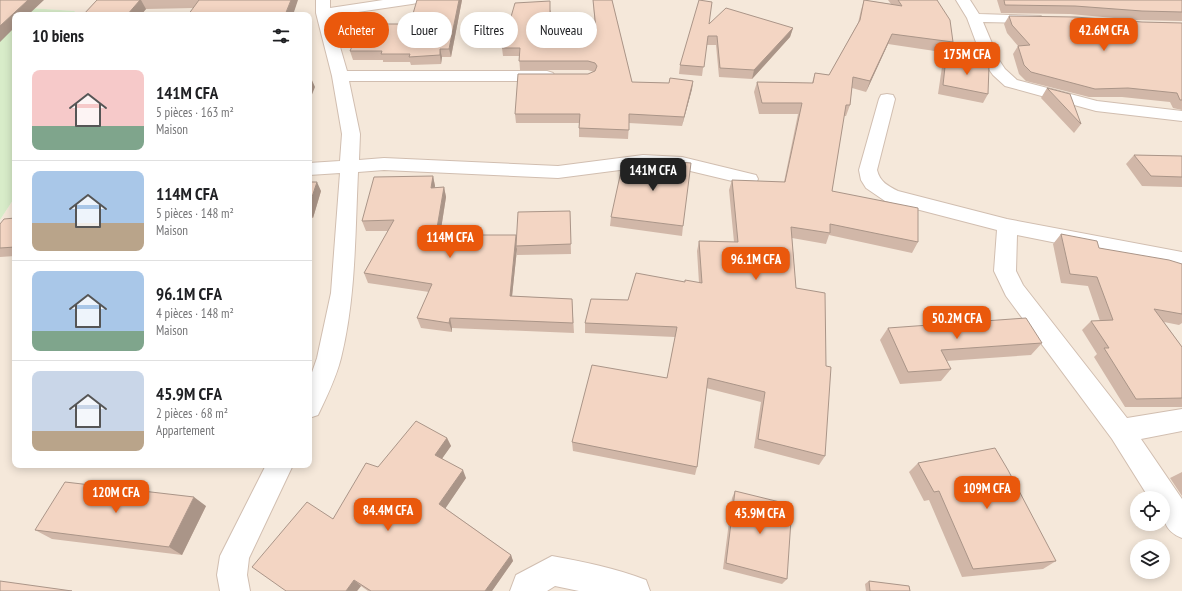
<!DOCTYPE html>
<html lang="fr">
<head>
<meta charset="utf-8">
<style>
	body { margin:0; font-family:"PT Sans Narrow",sans-serif; background:#f6f6f6; color:#202124; height:100vh; display:flex; flex-direction:column; font-size:15px; white-space:nowrap }
	* { box-sizing:border-box; margin:0 }
	p { font-size:13px; color:#757577 }
	.icon { flex:none; width:22px; height:22px; fill:none; stroke:currentColor; stroke-width:2; stroke-linecap:round; stroke-linejoin:round }
	.map { position:relative; flex:1; overflow:hidden }
	.sheet { position:absolute; left:12px; top:12px; width:300px; height:456px; display:flex; flex-direction:column; background:#fff; border-radius:8px; box-shadow:0 2px 10px #0003 }
	.sheet>* { flex:none }
	.guide { position:absolute; left:324px; top:12px; width:380px; height:36px; display:flex; gap:8px }
	.fabs { position:absolute; left:1130px; top:491px; display:grid; gap:8px }
	.fabs a { display:grid; place-items:center; width:40px; height:40px; border-radius:50%; background:#fff; box-shadow:0 2px 10px #0003; font-size:20px }
	.price { position:absolute; translate:-50% -34px; padding:0 9px; border-radius:8px; background:#ea580c; color:#fff; font-size:13px; line-height:26px; filter:drop-shadow(0 1px 2px #0008) }
	.price::after { content:''; position:absolute; left:50%; top:24px; width:12px; height:9px; margin-left:-6px; background:inherit; clip-path:polygon(0 0,100% 0,50% 100%) }
	.price.current { background:#222; color:#fff }
	ul { padding:0; list-style:none }
	li { display:flex; align-items:center; gap:12px; height:100px; padding:0 20px }
	li+li { border-top:1px solid #e0e0e0 }
	li span { display:grid; place-items:center; flex:none; width:112px; height:80px; border-radius:8px; color:#555 }
	li>.icon { margin-inline-start:auto }
	span .icon { width:48px; height:48px; fill:#fffc; stroke-width:1 }
	li b { font-size:17px }
	h2 { display:flex; justify-content:space-between; align-items:center; height:48px; padding:0 20px; font-size:17px }
	.chip { padding:0 14px; border-radius:18px; background:#fff; box-shadow:0 2px 10px #0003; font-size:14px; line-height:36px }
	.chip.current { background:#ea580c; color:#fff }
	.map>svg:first-child { display:block }
</style>
</head>
<body>
<div class="map">
<svg width="1182" height="591" viewBox="0 0 1182 591">
	<rect width="100%" height="100%" fill="#fdf6ec"/>
	<path fill="#f5e8da" fill-rule="evenodd" d="M 0,0 L 1182,0 L 1182,591 L 0,591 L 0,220 L 15,197 L 15,465 L 309,465 L 309,15 L 73,15 L 75,11 L 0,6 ZM 1137,498 L 1163,498 L 1163,524 L 1137,524 ZM 1137,546 L 1163,546 L 1163,572 L 1137,572 Z"/>
	<path fill="#d8ecc9" d="M 0,6 L 75,11 L 73,15 L 15,15 L 15,197 L 0,220 Z"/>
	<g fill="none" stroke-linecap="round" stroke-linejoin="round">
		<g stroke="#d1beb0" stroke-width="2">
			<path id="minor" d="M 316,0 L 330,0 L 330,8 L 383,0 L 419,0 L 417,3 L 412,4 L 331,16 L 347,71 L 547,71 L 553,73 L 555,76 L 553,79 L 547,81 L 349,81 L 360,134 L 359,160 L 384,158 L 558,166 L 643,155 L 682,157 L 756,175 L 758,179 L 756,183 L 749,185 L 682,169 L 643,167 L 558,178 L 384,170 L 358,172 C 355,234 356,297 341,358 C 336,378 327,396 318,415 L 309,418 L 309,381 L 317,358 L 331,293 L 340,173 L 309,175 L 309,163 L 340,161 L 342,134 L 332,76 L 316,13 Z
				M 956,0 L 970,0 L 979,14 L 1041,16 L 1043,19 L 1041,22 L 1036,23 L 983,22 L 999,60 L 1005,69 L 1017,80 L 1097,101 L 1182,111 L 1182,121 L 1096,111 L 1005,86 L 993,75 L 983,61 L 967,18 Z
				M 887,94 L 893,95 L 895,99 L 877,170 C 880,182 888,186 898,191 L 1007,219 L 1182,252 L 1182,268 L 1017,235 L 1016,271 L 1023,285 L 1127,418 L 1182,409 L 1182,431 L 1141,439 L 1182,499 L 1182,538 C 1162,530 1163,517 1163,498 L 1149,498 L 1112,439 L 1006,296 L 994,271 L 997,230 L 885,201 L 866,188 L 861,180 L 859,170 L 879,99 L 881,95 Z
				M 266,465 L 293,465 L 249,558 L 247,575 L 250,591 L 220,591 L 217,575 L 220,556 Z
				M 552,556 C 584,562 615,568 646,580 L 650,591 L 579,591 L 555,586 L 547,591 L 510,591 L 516,575 Z"/>
		</g>
		<use href="#minor" fill="#fff" fill-rule="evenodd"/>
	</g>
	<path fill="#d1b7a8" d="M 97,0 L 298,0 L 194,8 L 146,9 L 141,15 L 83,15 Z
		M 462,0 L 451,57 L 442,57 L 441,64 L 411,65 L 410,62 L 383,62 L 383,60 L 353,60 L 350,51 Z
		M 593,0 L 612,0 L 632,82 L 669,83 L 693,81 L 692,89 L 682,126 L 629,123 L 628,139 L 579,137 L 579,123 L 516,123 L 515,114 L 588,74 L 594,72 L 588,70 L 520,70 L 519,56 L 503,56 L 502,48 L 551,10 L 551,30 L 595,29 Z
		M 864,0 L 891,4 L 888,0 L 937,0 L 953,42 L 948,53 L 888,44 L 866,92 L 852,88 L 850,105 L 846,116 L 844,116 L 832,191 L 918,242 L 912,253 L 829,235 L 826,244 L 792,238 L 796,288 L 825,456 L 819,465 L 754,448 L 761,402 L 706,388 L 697,467 L 695,475 L 573,451 L 572,442 L 667,378 L 675,337 L 585,333 L 585,323 L 628,300 L 685,282 L 699,283 L 697,251 L 699,241 L 734,242 L 729,190 L 732,180 L 784,182 L 798,114 L 759,114 L 754,92 L 757,82 L 812,83 L 815,73 L 829,75 L 858,23 L 861,10 Z
		M 997,0 L 1182,0 L 1182,21 L 1136,20 L 1070,14 L 1001,13 Z
		M 1009,16 L 1142,22 L 1182,23 L 1182,110 L 1173,108 L 1170,102 L 1122,97 L 1089,97 L 1026,81 L 1019,74 L 1013,54 L 1018,46 L 1007,33 L 1004,24 Z
		M 709,24 L 793,28 L 790,37 L 752,79 L 719,77 L 716,45 L 706,45 L 702,76 L 679,74 L 680,65 Z
		M 946,58 L 988,94 L 983,103 L 938,94 L 942,67 Z
		M 1047,88 L 1081,124 L 1074,133 L 1041,98 Z
		M 1134,155 L 1182,156 L 1182,187 L 1142,186 L 1126,164 Z
		M 433,176 L 435,186 L 435,187 L 444,187 L 446,197 L 441,229 L 443,235 L 516,242 L 570,211 L 571,254 L 517,255 L 517,249 L 512,296 L 572,299 L 574,333 L 452,328 L 452,332 L 421,328 L 417,318 L 429,292 L 368,283 L 364,273 L 388,231 L 366,231 L 362,221 Z
		M 309,182 L 321,191 L 313,218 L 309,218 Z
		M 611,217 L 683,226 L 682,236 L 610,226 Z
		M 15,218 L 15,256 L 0,257 L 0,224 Z
		M 1061,234 L 1099,248 L 1182,264 L 1182,323 L 1179,325 L 1164,322 L 1182,347 L 1182,407 L 1125,407 L 1094,357 L 1097,354 L 1082,330 L 1091,321 L 1100,321 L 1088,286 L 1061,283 L 1053,244 Z
		M 888,328 L 1042,343 L 1031,355 L 946,361 L 951,369 L 941,381 L 900,384 L 880,340 Z
		M 447,438 L 451,446 L 442,458 L 466,478 L 445,508 L 511,555 L 513,561 L 492,591 L 368,591 L 361,586 L 357,591 L 285,591 L 333,519 L 378,467 Z
		M 918,463 L 1056,561 L 1043,569 L 962,577 L 929,500 L 924,501 L 909,472 Z
		M 1182,472 L 1182,496 L 1170,478 Z
		M 735,491 L 787,579 L 782,584 L 723,569 L 732,498 Z
		M 206,506 L 182,555 L 52,539 L 35,530 Z
		M 869,581 L 910,591 L 866,591 L 865,584 Z"/>
	<path fill="#aa9588" d="M 28,0 L 44,0 L 28,15 L 15,15 L 15,27 L 0,42 L 0,26 Z
		M 140,0 L 141,0 L 146,9 L 141,15 L 127,15 Z
		M 291,0 L 298,0 L 293,15 L 285,15 Z
		M 459,0 L 462,0 L 451,57 L 449,49 Z
		M 793,28 L 790,37 L 752,79 L 754,70 Z
		M 892,34 L 888,44 L 866,92 L 870,81 Z
		M 440,49 L 442,57 L 441,64 L 440,55 Z
		M 311,78 L 315,87 L 309,102 L 309,84 Z
		M 693,81 L 692,89 L 682,126 L 684,117 Z
		M 433,176 L 435,186 L 433,198 L 431,188 Z
		M 317,182 L 321,191 L 313,218 L 309,210 L 309,206 Z
		M 444,187 L 446,197 L 441,229 L 444,238 L 438,235 L 437,228 Z
		M 516,235 L 517,245 L 516,246 L 517,249 L 511,306 L 510,296 Z
		M 450,318 L 452,328 L 452,332 L 449,323 Z
		M 447,438 L 451,446 L 439,463 L 435,455 Z
		M 463,470 L 466,478 L 443,512 L 439,504 Z
		M 194,497 L 206,506 L 182,555 L 169,547 Z
		M 511,555 L 513,561 L 492,591 L 485,591 Z
		M 354,580 L 361,586 L 357,591 L 346,591 Z"/>
	<path fill="#f3d5c3" stroke="#aa9588" d="M 0,0 L 28,0 L 0,26 Z
		M 97,0 L 140,0 L 127,15 L 83,15 Z
		M 199,0 L 291,0 L 285,15 L 188,15 Z
		M 417,0 L 459,0 L 449,49 L 440,49 L 440,55 L 409,57 L 410,54 L 381,54 L 382,51 L 350,51 L 362,24 L 410,24 Z
		M 593,0 L 612,0 L 632,82 L 669,83 L 670,78 L 693,81 L 684,117 L 629,114 L 629,130 L 579,128 L 580,114 L 515,114 L 518,74 L 588,74 L 595,71 L 597,66 L 595,63 L 588,61 L 519,61 L 520,48 L 502,48 L 515,3 L 550,1 L 550,30 L 596,29 Z
		M 699,0 L 712,2 L 709,24 L 726,8 L 793,28 L 754,70 L 720,68 L 717,36 L 708,36 L 704,67 L 680,65 Z
		M 864,0 L 902,6 L 898,0 L 937,0 L 950,20 L 953,42 L 892,34 L 870,81 L 853,77 L 850,105 L 846,105 L 832,191 L 918,208 L 918,242 L 830,224 L 830,233 L 791,227 L 796,288 L 825,293 L 826,366 L 831,367 L 825,456 L 758,439 L 765,392 L 708,378 L 697,467 L 572,442 L 592,365 L 667,378 L 677,327 L 585,323 L 591,299 L 628,300 L 636,273 L 685,282 L 685,280 L 702,283 L 699,241 L 738,242 L 732,180 L 785,182 L 802,103 L 762,103 L 757,82 L 813,83 L 815,73 L 829,75 L 860,20 Z
		M 1004,0 L 1182,0 L 1182,12 L 1142,11 L 1075,6 L 1005,5 Z
		M 1009,16 L 1075,17 L 1142,22 L 1182,23 L 1182,100 L 1180,100 L 1177,93 L 1128,88 L 1095,89 L 1031,72 L 1024,65 L 1018,46 L 1030,45 L 1012,25 Z
		M 946,58 L 989,66 L 988,94 L 943,85 Z
		M 309,78 L 311,78 L 309,84 Z
		M 1047,88 L 1070,94 L 1081,124 Z
		M 1134,155 L 1182,156 L 1182,177 L 1151,176 Z
		M 644,159 L 691,163 L 683,226 L 611,217 L 623,162 Z
		M 433,176 L 431,188 L 444,187 L 437,228 L 441,228 L 438,235 L 516,235 L 510,296 L 572,299 L 573,323 L 450,318 L 449,323 L 417,318 L 432,284 L 364,273 L 394,220 L 362,221 L 374,177 Z
		M 309,182 L 317,182 L 309,206 Z
		M 570,211 L 571,244 L 516,246 L 518,212 Z
		M 15,218 L 15,247 L 0,248 L 0,224 L 4,219 Z
		M 1061,234 L 1097,241 L 1099,248 L 1169,260 L 1182,264 L 1182,314 L 1154,309 L 1182,347 L 1182,398 L 1136,399 L 1104,348 L 1109,348 L 1091,321 L 1113,320 L 1097,277 L 1070,274 Z
		M 1026,318 L 1042,343 L 941,350 L 951,369 L 908,372 L 888,328 Z
		M 416,421 L 447,438 L 435,455 L 463,470 L 439,504 L 511,555 L 485,591 L 371,591 L 354,580 L 346,591 L 286,591 L 252,567 L 307,502 L 333,519 L 366,463 L 378,467 Z
		M 995,448 L 1008,470 L 1056,561 L 973,569 L 939,491 L 934,492 L 918,463 Z
		M 65,482 L 194,497 L 169,547 L 35,530 Z
		M 735,491 L 792,505 L 787,579 L 726,563 Z
		M 0,581 L 72,591 L 0,591 Z
		M 869,581 L 909,586 L 910,591 L 870,591 Z"/>
</svg>
<div class="fabs">
<a><svg class="icon" aria-label="locate" viewBox="0 0 24 24"><circle cx="12" cy="12" r="6"/><path d="M12 2v4M12 18v4M2 12h4M18 12h4"/></svg></a>
<a><svg class="icon" aria-label="layers" viewBox="0 0 24 24"><path d="M12 4l9 5-9 5-9-5zM3 14l9 5 9-5"/></svg></a>
</div>
<b class="price" style="left:1104px;top:52px">42.6M CFA</b>
<b class="price" style="left:967px;top:76px">175M CFA</b>
<b class="price current" style="left:653px;top:192px">141M CFA</b>
<b class="price" style="left:450px;top:259px">114M CFA</b>
<b class="price" style="left:756px;top:281px">96.1M CFA</b>
<b class="price" style="left:957px;top:340px">50.2M CFA</b>
<b class="price" style="left:987px;top:510px">109M CFA</b>
<b class="price" style="left:116px;top:514px">120M CFA</b>
<b class="price" style="left:388px;top:532px">84.4M CFA</b>
<b class="price" style="left:760px;top:535px">45.9M CFA</b>
<div class="guide">
<a class="chip current">Acheter</a>
<a class="chip">Louer</a>
<a class="chip">Filtres</a>
<a class="chip">Nouveau</a>
</div>
<section class="sheet">
<h2>10 biens<svg class="icon" aria-label="filters" viewBox="0 0 24 24"><path d="M4 7h16M4 17h16"/><circle cx="9" cy="7" r="2"/><circle cx="15" cy="17" r="2"/></svg></h2>
<ul>
<li><span style="background:linear-gradient(#f6c9c9 70%,#7fa58c 0)"><svg class="icon" aria-label="home" viewBox="0 0 24 24"><path d="M3 11l9-7 9 7M6 9v11h12V9"/></svg></span><div><b>141M CFA</b><p>5 pièces · 163 m²</p><p>Maison</p></div></li>
<li><span style="background:linear-gradient(#a9c7e8 65%,#b9a48a 0)"><svg class="icon" aria-label="home" viewBox="0 0 24 24"><path d="M3 11l9-7 9 7M6 9v11h12V9"/></svg></span><div><b>114M CFA</b><p>5 pièces · 148 m²</p><p>Maison</p></div></li>
<li><span style="background:linear-gradient(#a9c7e8 75%,#7fa58c 0)"><svg class="icon" aria-label="home" viewBox="0 0 24 24"><path d="M3 11l9-7 9 7M6 9v11h12V9"/></svg></span><div><b>96.1M CFA</b><p>4 pièces · 148 m²</p><p>Maison</p></div></li>
<li><span style="background:linear-gradient(#c9d6e8 75%,#b9a48a 0)"><svg class="icon" aria-label="home" viewBox="0 0 24 24"><path d="M3 11l9-7 9 7M6 9v11h12V9"/></svg></span><div><b>45.9M CFA</b><p>2 pièces · 68 m²</p><p>Appartement</p></div></li>
</ul>
</section>
</div>
</body>
</html>
